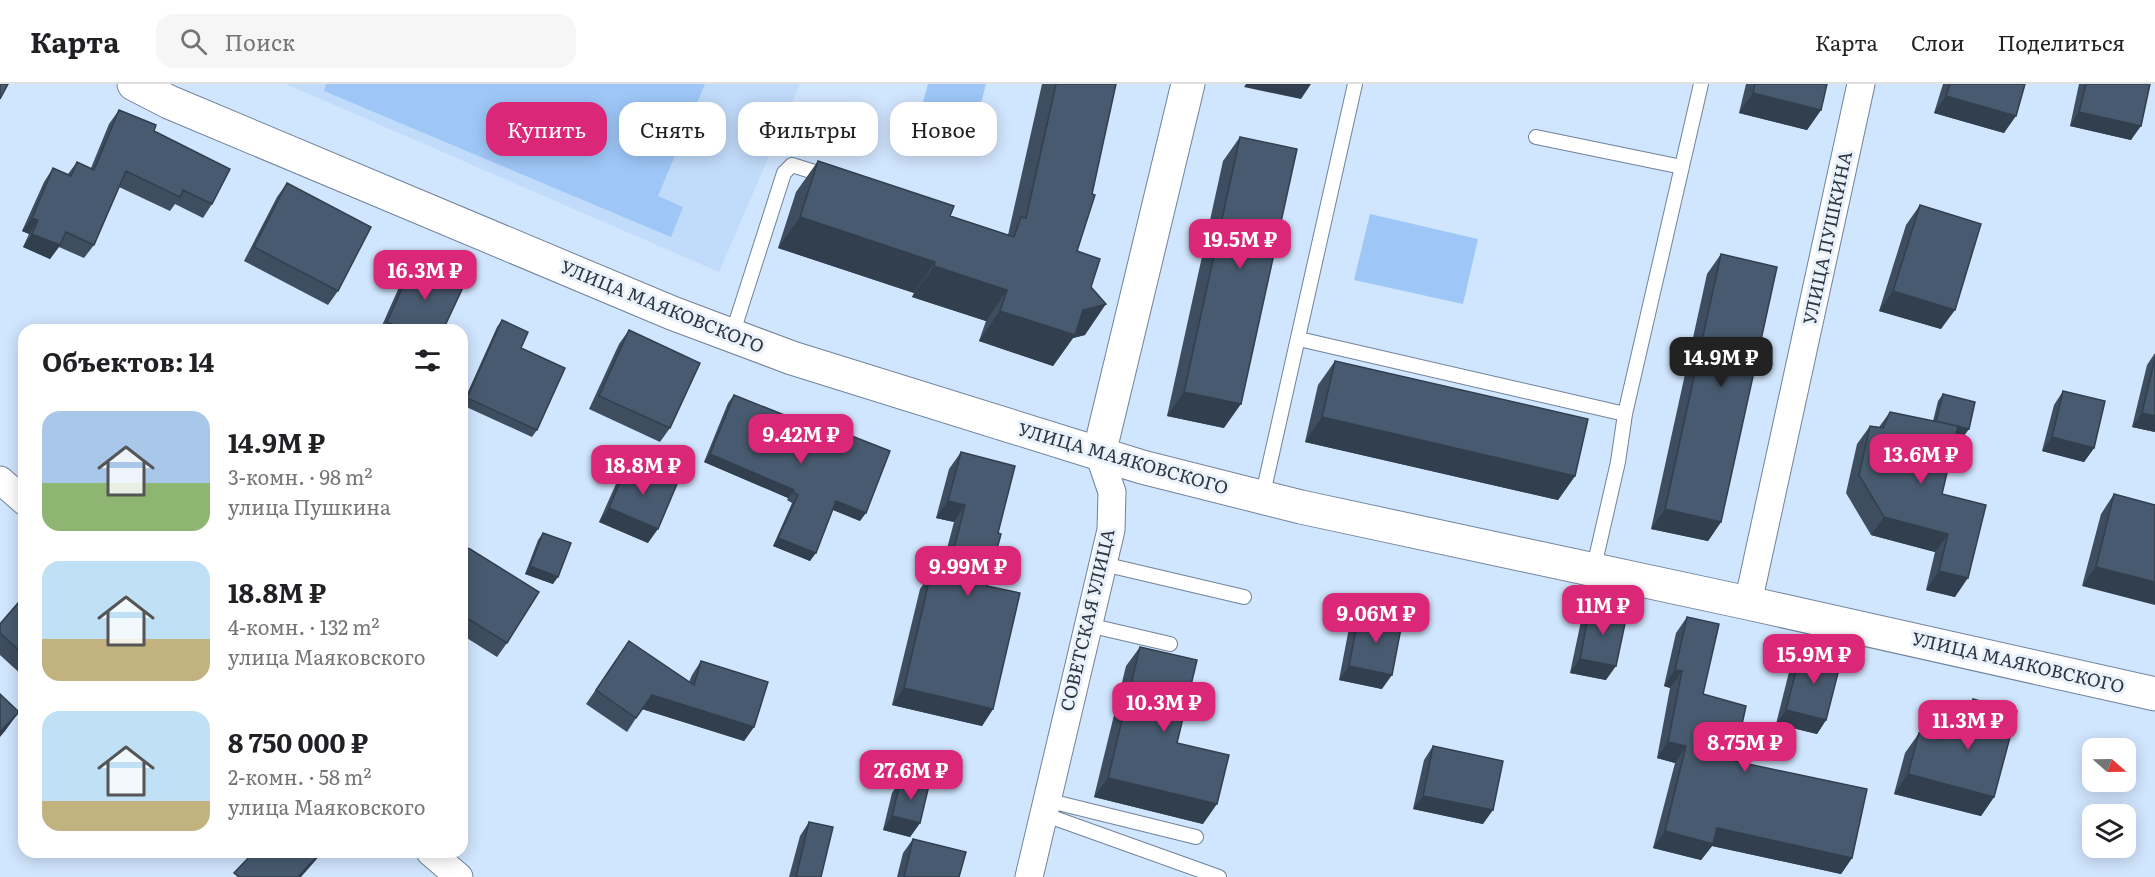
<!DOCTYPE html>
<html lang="ru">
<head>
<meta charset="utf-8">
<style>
	body { margin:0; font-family:Literata,serif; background:#f6f6f6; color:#202124; height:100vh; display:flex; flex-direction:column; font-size:22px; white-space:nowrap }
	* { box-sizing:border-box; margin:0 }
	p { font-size:20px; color:#757577 }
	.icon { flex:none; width:33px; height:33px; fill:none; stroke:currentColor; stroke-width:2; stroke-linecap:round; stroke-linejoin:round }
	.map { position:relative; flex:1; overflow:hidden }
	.details { position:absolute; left:18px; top:240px; width:450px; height:534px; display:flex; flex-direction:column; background:#fff; border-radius:18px; box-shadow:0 3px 15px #0003 }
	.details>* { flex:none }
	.top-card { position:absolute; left:486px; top:18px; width:570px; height:54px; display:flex; gap:12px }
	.needle { width:39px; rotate:110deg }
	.tools { position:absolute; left:2082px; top:654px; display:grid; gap:12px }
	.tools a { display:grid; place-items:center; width:54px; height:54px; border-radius:12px; background:#fff; box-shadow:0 3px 15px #0003; font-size:30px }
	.price { position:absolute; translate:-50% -51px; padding:0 14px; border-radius:12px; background:#db2777; color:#fff; font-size:20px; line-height:39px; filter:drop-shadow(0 2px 3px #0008) }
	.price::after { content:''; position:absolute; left:50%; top:36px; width:18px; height:14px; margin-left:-9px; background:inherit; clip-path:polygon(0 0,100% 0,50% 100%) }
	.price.current { background:#222; color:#fff }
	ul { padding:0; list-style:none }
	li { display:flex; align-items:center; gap:18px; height:150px; padding:0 24px }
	li span { display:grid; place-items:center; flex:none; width:168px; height:120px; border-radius:18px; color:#555 }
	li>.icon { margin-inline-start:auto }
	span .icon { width:72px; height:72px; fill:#fffc; stroke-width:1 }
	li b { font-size:26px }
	h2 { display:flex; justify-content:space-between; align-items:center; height:72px; padding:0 24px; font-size:26px }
	.tag { padding:0 21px; border-radius:18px; background:#fff; box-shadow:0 3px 15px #0003; font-size:21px; line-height:54px }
	.tag.current { background:#db2777; color:#fff }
	header { display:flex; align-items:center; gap:36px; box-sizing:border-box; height:84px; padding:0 30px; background:#fff; border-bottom:2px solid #e0e0e0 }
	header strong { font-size:28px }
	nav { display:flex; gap:33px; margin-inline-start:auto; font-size:21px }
	.search { width:420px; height:54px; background:#f6f6f6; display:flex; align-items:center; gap:15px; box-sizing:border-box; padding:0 21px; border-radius:18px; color:#757577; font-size:22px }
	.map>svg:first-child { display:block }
</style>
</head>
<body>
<header>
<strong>Карта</strong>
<div class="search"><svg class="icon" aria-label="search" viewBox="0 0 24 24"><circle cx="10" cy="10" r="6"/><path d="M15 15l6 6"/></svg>Поиск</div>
<nav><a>Карта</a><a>Слои</a><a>Поделиться</a></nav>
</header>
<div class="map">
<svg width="2155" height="793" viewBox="0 0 2155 793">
	<rect width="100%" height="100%" fill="#d0e5fe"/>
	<path fill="#c1dbfa" d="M 286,0 L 800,0 L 719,188 Z"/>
	<path fill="#9ec7f8" d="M 326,0 L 705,0 L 658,112 L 683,123 L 671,153 L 324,7 Z
		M 928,0 L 986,0 L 973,51 L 918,36 Z
		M 1370,130 L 1478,155 L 1463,220 L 1354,196 Z"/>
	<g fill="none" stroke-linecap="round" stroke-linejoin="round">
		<g stroke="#70839a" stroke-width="16">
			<path id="lane" d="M 1536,53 L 1682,83
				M 732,251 L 784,89 L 792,81 L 827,92
				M 1299,255 L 1625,330
				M 1262,414 L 1355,0
				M 1103,480 L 1244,513
				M 1593,487 L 1618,378 L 1625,330 L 1701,0
				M 1088,541 L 1170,560
				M 1046,716 L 1196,753
				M 1043,730 L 1219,793"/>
		</g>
		<g stroke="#70839a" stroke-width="29">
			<path id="street" d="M 0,396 L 24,417
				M 1748,519 L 1861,0
				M 430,768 L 459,793
				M 1029,793 L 1111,446 L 1112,408 L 1099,370"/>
		</g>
		<g stroke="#70839a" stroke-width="35">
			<path id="secondary" d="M 134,0 L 169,18 L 672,229 L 792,274 L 1142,383 L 1301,423 L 1748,519 L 2155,610
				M 1099,370 L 1188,0"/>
		</g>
		<use href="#lane" stroke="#fff" stroke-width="14"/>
		<use href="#street" stroke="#fff" stroke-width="27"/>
		<use href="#secondary" stroke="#fff" stroke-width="33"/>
	</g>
	<path fill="#3e4d5f" d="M 1042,0 L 1116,0 L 1077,167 L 1091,203 L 1085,251 L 1073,254 L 1053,282 L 979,257 L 986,237 L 912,213 L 914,209 L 778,164 L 796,108 L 818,77 L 950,132 L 1008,151 Z
		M 1746,0 L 1827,0 L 1821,26 L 1807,46 L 1739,29 Z
		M 1943,0 L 2025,0 L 2004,49 L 1934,29 Z
		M 2079,0 L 2150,0 L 2131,56 L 2070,42 Z
		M 119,26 L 154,47 L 212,120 L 203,134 L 175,120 L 170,127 L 119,103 L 94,161 L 84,174 L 59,163 L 50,175 L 23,163 L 29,150 L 22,147 L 44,98 L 53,84 L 68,90 L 77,78 L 91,84 L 109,40 Z
		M 1240,53 L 1224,344 L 1167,332 L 1223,77 Z
		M 287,99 L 338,207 L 328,221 L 244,177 L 277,113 Z
		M 1920,121 L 1941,245 L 1879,227 L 1906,141 Z
		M 1721,170 L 1721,438 L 1708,457 L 1651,445 L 1707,190 Z
		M 414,178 L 443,246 L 380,246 L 404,192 Z
		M 502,236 L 537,346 L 532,353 L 462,321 L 497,243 Z
		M 629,246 L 670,344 L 660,358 L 589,325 L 619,260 Z
		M 2155,269 L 2155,348 L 2132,343 L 2147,281 Z
		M 1335,277 L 1575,392 L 1558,416 L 1305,358 L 1318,301 Z
		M 2063,307 L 2094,364 L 2084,378 L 2042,367 L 2054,321 Z
		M 1943,310 L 1964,352 L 1956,350 L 1942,410 L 1986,421 L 1955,513 L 1926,506 L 1935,468 L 1871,451 L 1846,409 L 1857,360 L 1870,342 L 1879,343 L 1890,328 L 1933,337 L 1938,317 Z
		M 734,311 L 836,351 L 839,347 L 860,437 L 833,426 L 810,477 L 773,462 L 792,419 L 787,416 L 788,414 L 704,378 L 728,319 Z
		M 961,368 L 998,449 L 987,502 L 993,625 L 982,642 L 892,621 L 920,505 L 931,489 L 940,491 L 954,438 L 936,434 L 949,385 Z
		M 628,379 L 648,459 L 599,438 L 619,393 Z
		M 2114,410 L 2155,421 L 2082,502 L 2101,430 Z
		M 543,449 L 553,500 L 525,490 L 538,456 Z
		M 462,462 L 507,559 L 497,573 L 462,551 Z
		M 24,512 L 24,593 L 0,571 L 0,540 Z
		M 1590,523 L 1606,596 L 1570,589 L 1581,537 Z
		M 1359,530 L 1382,605 L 1339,596 L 1349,544 Z
		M 1687,533 L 1703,610 L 1734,677 L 1852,774 L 1841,790 L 1712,762 L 1701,776 L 1653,764 L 1675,679 L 1657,674 L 1670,604 L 1664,602 L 1676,549 Z
		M 629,557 L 689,598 L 692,591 L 701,577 L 754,643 L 744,657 L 642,625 L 627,648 L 586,620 Z
		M 1140,563 L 1177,659 L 1203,740 L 1094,713 L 1126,582 Z
		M 1801,567 L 1826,636 L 1817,650 L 1776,640 L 1791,580 Z
		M 1973,615 L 1994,713 L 1981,732 L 1894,710 L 1905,669 L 1919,649 L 1937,654 L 1945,642 L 1957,645 L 1960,635 Z
		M 1433,662 L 1483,740 L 1413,725 L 1424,676 Z
		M 901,695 L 920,739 L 910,753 L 883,746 L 892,709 Z
		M 809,738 L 821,793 L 789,793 L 800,752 Z
		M 913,755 L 959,793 L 897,793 L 903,769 Z"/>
	<path fill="#323f4e" d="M 1246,0 L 1311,0 L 1301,15 L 1244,3 Z
		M 1753,9 L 1821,26 L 1807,46 L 1739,29 Z
		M 1946,12 L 2016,32 L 2004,49 L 1934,29 Z
		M 2079,28 L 2141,42 L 2131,56 L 2070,42 Z
		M 800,133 L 935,178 L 914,209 L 778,164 Z
		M 32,134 L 38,136 L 29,150 L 22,147 Z
		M 32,150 L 60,161 L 50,175 L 23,163 Z
		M 934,182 L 1007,206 L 986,237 L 912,213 Z
		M 1893,207 L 1955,226 L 1941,245 L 1879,227 Z
		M 1106,220 L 1085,251 L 1073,254 L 1053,282 L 979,257 L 1000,227 L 1083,226 Z
		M 1184,308 L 1241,320 L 1224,344 L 1167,332 Z
		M 2142,329 L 2155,332 L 2155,348 L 2132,343 Z
		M 1322,333 L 1575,392 L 1558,416 L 1305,358 Z
		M 1936,337 L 1969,345 L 1964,352 L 1931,345 Z
		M 2052,353 L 2094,364 L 2084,378 L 2042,367 Z
		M 710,370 L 794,406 L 788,414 L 704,378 Z
		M 836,417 L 866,429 L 860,437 L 831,425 Z
		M 948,417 L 965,421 L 954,438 L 936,434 Z
		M 609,424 L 658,445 L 648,459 L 599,438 Z
		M 1665,425 L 1721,438 L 1708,457 L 1651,445 Z
		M 1884,433 L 1948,450 L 1935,468 L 1871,451 Z
		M 778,454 L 816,469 L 810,477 L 773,462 Z
		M 530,482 L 558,493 L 553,500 L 525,490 Z
		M 2096,483 L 2155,498 L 2155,521 L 2082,502 Z
		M 1939,487 L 1968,494 L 1955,513 L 1926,506 Z
		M 1580,575 L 1616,582 L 1606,596 L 1570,589 Z
		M 1349,582 L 1392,591 L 1382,605 L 1339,596 Z
		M 1675,586 L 1682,587 L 1670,604 L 1664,602 Z
		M 904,604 L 993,625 L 982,642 L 892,621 Z
		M 652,611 L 754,643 L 744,657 L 642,625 Z
		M 1786,626 L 1826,636 L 1817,650 L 1776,640 Z
		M 19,628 L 5,647 L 0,653 L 0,648 Z
		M 1668,658 L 1686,662 L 1675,679 L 1657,674 Z
		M 1908,690 L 1994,713 L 1981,732 L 1894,710 Z
		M 1108,694 L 1217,720 L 1203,740 L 1094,713 Z
		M 1423,712 L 1493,726 L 1483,740 L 1413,725 Z
		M 892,732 L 920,739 L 910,753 L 883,746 Z
		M 1717,744 L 1852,774 L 1841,790 L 1712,762 L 1701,776 L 1653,764 L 1665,747 Z
		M 321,768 L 323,768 L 301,793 L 298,793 Z"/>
	<path fill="#485a6f" stroke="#323f4e" stroke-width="1.5" d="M 0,0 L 8,0 L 0,15 Z
		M 1056,0 L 1116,0 L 1092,110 L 1095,111 L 1077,167 L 1100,175 L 1091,203 L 1106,220 L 1083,226 L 1075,251 L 1000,227 L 1007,206 L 934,182 L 935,178 L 800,133 L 818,77 L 954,122 L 950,132 L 1014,153 L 1021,133 L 1026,134 Z
		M 1755,0 L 1827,0 L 1821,26 L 1753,9 Z
		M 1950,0 L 2025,0 L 2016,32 L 1946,12 Z
		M 2086,0 L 2150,0 L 2141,42 L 2079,28 Z
		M 119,26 L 156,41 L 154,47 L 230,85 L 212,120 L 183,106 L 180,113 L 126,87 L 94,161 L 66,148 L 60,161 L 32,150 L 38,136 L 32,134 L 53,84 L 71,92 L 77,78 L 94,86 Z
		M 1240,53 L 1297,65 L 1241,320 L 1184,308 Z
		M 287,99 L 371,143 L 338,207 L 254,163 Z
		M 1920,121 L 1981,140 L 1955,226 L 1893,207 Z
		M 1721,170 L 1777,183 L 1721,438 L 1665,425 Z
		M 414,178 L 464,201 L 443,246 L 405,246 L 387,238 Z
		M 502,236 L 528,248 L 521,264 L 565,284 L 537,346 L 467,314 Z
		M 629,246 L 700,279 L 670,344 L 599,312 Z
		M 2155,274 L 2155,332 L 2142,329 Z
		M 1335,277 L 1588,335 L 1575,392 L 1322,333 Z
		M 2063,307 L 2105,317 L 2094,364 L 2052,353 Z
		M 1943,310 L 1975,318 L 1969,345 L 1936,337 Z
		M 734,311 L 837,352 L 839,347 L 890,367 L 866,429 L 836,417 L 816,469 L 778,454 L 798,411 L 793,408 L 794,406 L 710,370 Z
		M 1890,328 L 1958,342 L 1942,410 L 1986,421 L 1968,494 L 1939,487 L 1948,450 L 1884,433 L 1859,391 L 1870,342 L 1883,344 Z
		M 961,368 L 1015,382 L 998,449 L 1001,450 L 987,502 L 1020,509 L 993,625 L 904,604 L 931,489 L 947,492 L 965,421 L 948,417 Z
		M 628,379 L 677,400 L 658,445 L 609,424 Z
		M 2114,410 L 2155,421 L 2155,498 L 2096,483 Z
		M 543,449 L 571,459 L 558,493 L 530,482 Z
		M 462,462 L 470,465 L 539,508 L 507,559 L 462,531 Z
		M 24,512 L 24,571 L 0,549 L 0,540 Z
		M 1590,523 L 1627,530 L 1616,582 L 1580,575 Z
		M 1359,530 L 1402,539 L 1392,591 L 1349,582 Z
		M 1687,533 L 1719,540 L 1703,610 L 1746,622 L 1734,677 L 1867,705 L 1852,774 L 1717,744 L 1713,760 L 1665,747 L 1686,662 L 1668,658 L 1682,587 L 1675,586 Z
		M 629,557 L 694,601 L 701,577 L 768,598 L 754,643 L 652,611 L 636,634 L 596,606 Z
		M 1140,563 L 1197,576 L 1177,659 L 1229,671 L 1217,720 L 1108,694 Z
		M 1801,567 L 1841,577 L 1826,636 L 1786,626 Z
		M 0,610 L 19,628 L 0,648 Z
		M 1973,615 L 2017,627 L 1994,713 L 1908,690 L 1919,649 L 1942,655 L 1945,642 L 1965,647 Z
		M 1433,662 L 1503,677 L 1493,726 L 1423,712 Z
		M 901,695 L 929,701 L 920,739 L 892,732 Z
		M 809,738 L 833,743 L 821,793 L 796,793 Z
		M 913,755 L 966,768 L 959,793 L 904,793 Z
		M 254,768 L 321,768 L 298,793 L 239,793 L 234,789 Z"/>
	<g text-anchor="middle" stroke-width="6" stroke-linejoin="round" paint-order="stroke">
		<g font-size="18" fill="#2d353f" stroke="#e9f1fb">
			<text transform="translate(1828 154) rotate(-78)" y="6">УЛИЦА ПУШКИНА</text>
			<text transform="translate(662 223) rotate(22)" y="6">УЛИЦА МАЯКОВСКОГО</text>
			<text transform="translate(1123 375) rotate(16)" y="6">УЛИЦА МАЯКОВСКОГО</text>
			<text transform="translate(1088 536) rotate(-77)" y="6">СОВЕТСКАЯ УЛИЦА</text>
			<text transform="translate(2018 579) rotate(13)" y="6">УЛИЦА МАЯКОВСКОГО</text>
		</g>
	</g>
</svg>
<div class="tools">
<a><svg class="needle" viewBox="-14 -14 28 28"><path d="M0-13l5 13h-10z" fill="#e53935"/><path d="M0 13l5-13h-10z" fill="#757577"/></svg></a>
<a><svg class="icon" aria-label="layers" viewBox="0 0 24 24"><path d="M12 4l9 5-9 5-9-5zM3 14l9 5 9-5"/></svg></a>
</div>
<b class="price" style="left:1240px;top:186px">19.5M ₽</b>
<b class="price" style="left:425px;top:217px">16.3M ₽</b>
<b class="price current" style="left:1721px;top:304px">14.9M ₽</b>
<b class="price" style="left:801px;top:381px">9.42M ₽</b>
<b class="price" style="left:1921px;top:401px">13.6M ₽</b>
<b class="price" style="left:643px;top:412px">18.8M ₽</b>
<b class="price" style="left:968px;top:513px">9.99M ₽</b>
<b class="price" style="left:1603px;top:552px">11M ₽</b>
<b class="price" style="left:1376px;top:560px">9.06M ₽</b>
<b class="price" style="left:1814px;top:601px">15.9M ₽</b>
<b class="price" style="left:1164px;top:649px">10.3M ₽</b>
<b class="price" style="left:1968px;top:667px">11.3M ₽</b>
<b class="price" style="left:1745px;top:689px">8.75M ₽</b>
<b class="price" style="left:911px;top:717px">27.6M ₽</b>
<div class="top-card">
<a class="tag current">Купить</a>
<a class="tag">Снять</a>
<a class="tag">Фильтры</a>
<a class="tag">Новое</a>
</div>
<section class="details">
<h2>Объектов: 14<svg class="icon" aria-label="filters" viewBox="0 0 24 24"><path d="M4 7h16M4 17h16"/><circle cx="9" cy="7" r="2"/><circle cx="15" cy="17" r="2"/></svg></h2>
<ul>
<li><span style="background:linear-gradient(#a9c7e8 60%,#8fb573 0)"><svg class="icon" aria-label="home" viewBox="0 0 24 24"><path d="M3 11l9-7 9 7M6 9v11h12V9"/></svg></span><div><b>14.9M ₽</b><p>3-комн. · 98 m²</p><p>улица Пушкина</p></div></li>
<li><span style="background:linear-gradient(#bfe0f5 65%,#c2b280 0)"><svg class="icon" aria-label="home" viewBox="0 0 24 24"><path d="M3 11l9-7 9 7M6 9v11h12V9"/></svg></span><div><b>18.8M ₽</b><p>4-комн. · 132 m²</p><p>улица Маяковского</p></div></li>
<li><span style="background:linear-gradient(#bfe0f5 75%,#c2b280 0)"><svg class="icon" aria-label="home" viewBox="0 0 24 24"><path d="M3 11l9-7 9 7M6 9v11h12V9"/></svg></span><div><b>8 750 000 ₽</b><p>2-комн. · 58 m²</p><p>улица Маяковского</p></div></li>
</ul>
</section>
</div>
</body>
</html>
